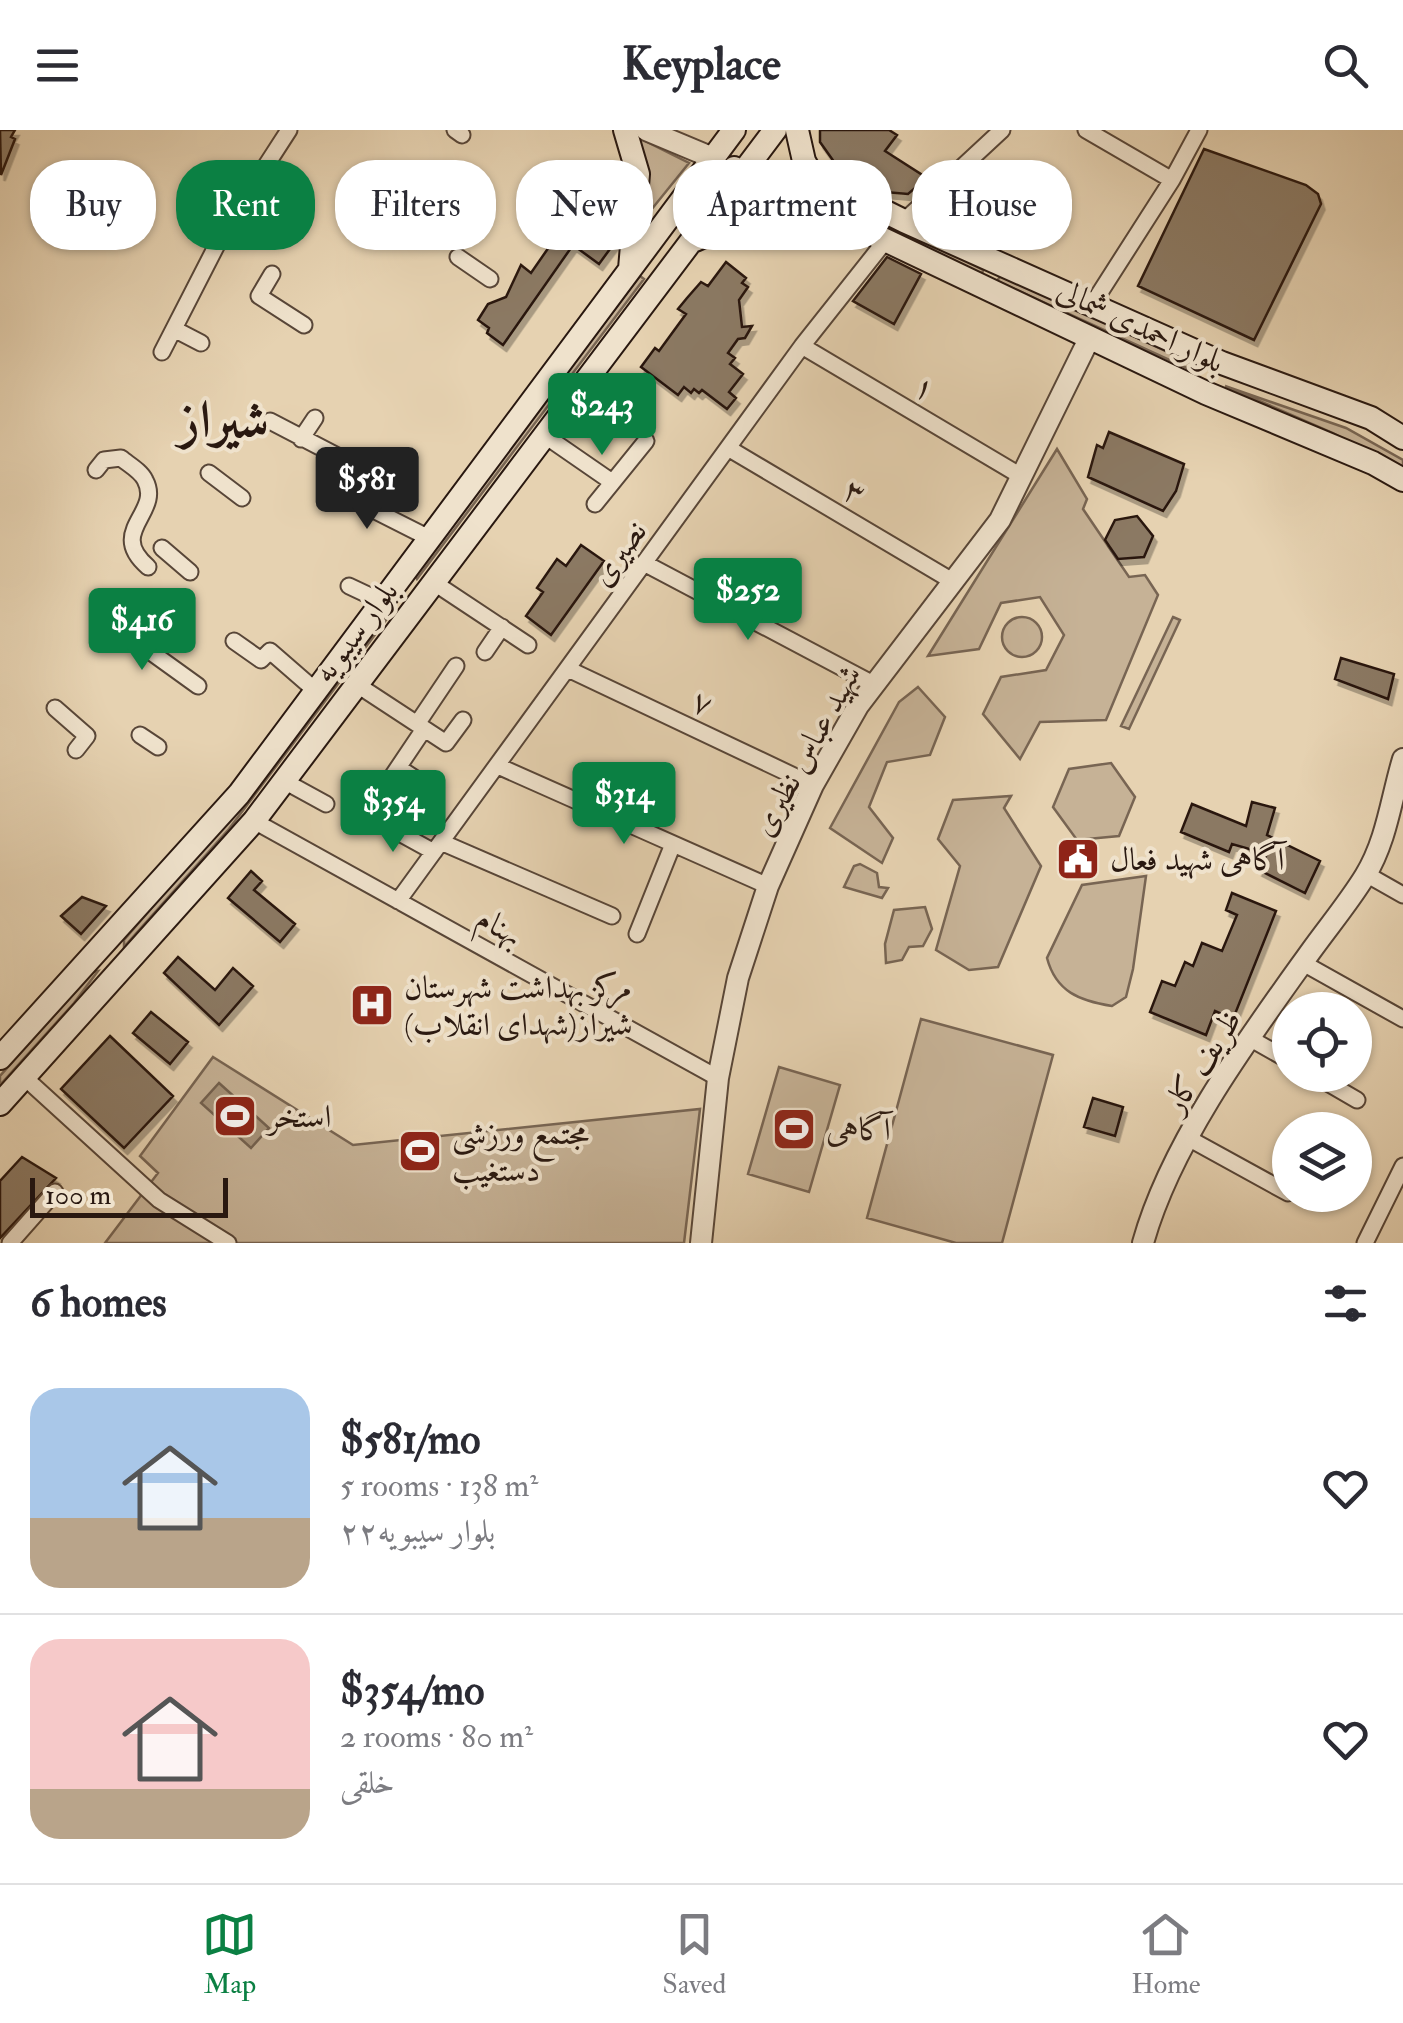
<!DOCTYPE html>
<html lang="en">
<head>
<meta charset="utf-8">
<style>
	body { margin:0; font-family:"IM FELL Double Pica",Amiri,serif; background:#f2f2f3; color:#2b2b33; height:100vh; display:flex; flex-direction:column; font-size:38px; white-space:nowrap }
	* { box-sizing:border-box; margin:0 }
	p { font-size:32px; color:#7c7c81 }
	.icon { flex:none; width:55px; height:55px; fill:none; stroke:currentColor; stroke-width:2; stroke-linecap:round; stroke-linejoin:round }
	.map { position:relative; height:1113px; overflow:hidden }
	.details { display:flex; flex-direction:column; background:#fff; flex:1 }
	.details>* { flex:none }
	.hud { position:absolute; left:30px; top:30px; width:1345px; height:90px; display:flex; gap:20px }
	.controls { position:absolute; left:1272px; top:862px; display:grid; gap:20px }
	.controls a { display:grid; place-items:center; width:100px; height:100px; border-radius:50%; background:#fff; box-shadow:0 2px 8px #0004; font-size:50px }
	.scale { position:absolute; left:30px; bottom:25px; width:198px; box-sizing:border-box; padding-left:10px; border:5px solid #291810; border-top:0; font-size:28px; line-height:35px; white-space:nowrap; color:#291810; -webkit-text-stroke:8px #efe2cc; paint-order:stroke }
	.price { position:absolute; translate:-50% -85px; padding:0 22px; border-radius:10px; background:#0b8043; color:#fff; font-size:32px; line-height:65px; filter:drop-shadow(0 2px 5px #0008) }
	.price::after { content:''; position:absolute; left:50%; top:60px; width:30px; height:22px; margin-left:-15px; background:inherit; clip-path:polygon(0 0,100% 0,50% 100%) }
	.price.on { background:#222; color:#fff }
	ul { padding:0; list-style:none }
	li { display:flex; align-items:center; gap:30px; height:250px; padding:0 30px }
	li+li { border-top:2px solid #e1e1e2 }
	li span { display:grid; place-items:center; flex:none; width:280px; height:200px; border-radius:30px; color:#555 }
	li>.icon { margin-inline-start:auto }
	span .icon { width:120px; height:120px; fill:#fffc; stroke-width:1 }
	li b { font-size:42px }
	h2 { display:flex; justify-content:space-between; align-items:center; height:120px; padding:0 30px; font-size:42px }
	.pill { padding:0 35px; border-radius:40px; background:#fff; box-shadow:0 2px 8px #0004; font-size:35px; line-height:90px }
	.pill.on { background:#0b8043; color:#fff }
	header { display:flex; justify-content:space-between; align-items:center; height:130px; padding:0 30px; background:#fff; font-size:45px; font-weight:700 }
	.tabs { display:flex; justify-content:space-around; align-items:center; height:140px; border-top:2px solid #e1e1e2; background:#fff; font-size:28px; color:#7c7c81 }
	.tabs a { display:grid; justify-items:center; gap:5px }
	.tabs .on { color:#0b8043 }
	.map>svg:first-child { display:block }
</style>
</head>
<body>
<header><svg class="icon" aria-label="menu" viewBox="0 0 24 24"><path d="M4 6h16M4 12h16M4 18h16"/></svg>Keyplace<svg class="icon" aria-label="search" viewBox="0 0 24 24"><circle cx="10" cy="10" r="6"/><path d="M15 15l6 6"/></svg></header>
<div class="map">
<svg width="1403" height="1113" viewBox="0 0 1403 1113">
	<defs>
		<filter id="shadow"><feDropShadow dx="3.5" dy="6" stdDeviation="0" flood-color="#0004"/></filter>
	</defs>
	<rect width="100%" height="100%" fill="#e6d2b1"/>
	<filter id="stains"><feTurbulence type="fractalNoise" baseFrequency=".002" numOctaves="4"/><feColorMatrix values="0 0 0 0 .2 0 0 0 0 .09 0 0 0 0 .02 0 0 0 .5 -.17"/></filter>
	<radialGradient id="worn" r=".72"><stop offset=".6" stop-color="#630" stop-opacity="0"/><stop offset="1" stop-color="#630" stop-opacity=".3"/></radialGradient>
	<path fill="#c6b296" stroke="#786553" stroke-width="2.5" d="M 639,8 L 689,33 L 643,90 Z
		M 800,43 L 983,140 L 982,144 L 802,58 L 794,50 L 793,46 Z
		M 1001,145 L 1196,235 L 1189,239 L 997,151 Z
		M 640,146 L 644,149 L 417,449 L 414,443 Z
		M 1225,256 L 1346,298 L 1403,330 L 1403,342 L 1333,303 Z
		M 1057,319 L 1087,369 L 1083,379 L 1129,447 L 1145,445 L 1158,465 L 1106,590 L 1040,592 L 1020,629 L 983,584 L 1001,547 L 1046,540 L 1064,505 L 1040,467 L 1001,473 L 979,519 L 928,526 Z
		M 389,477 L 393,477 L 392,482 L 229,699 L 124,817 L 124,810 L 239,676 Z
		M 1173,487 L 1180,490 L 1129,599 L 1121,596 Z
		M1002 507a20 20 0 1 1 40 0a20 20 0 1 1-40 0Z
		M 918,557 L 945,587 L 930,625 L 887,632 L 869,677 L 893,708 L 882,733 L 830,698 L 899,572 Z
		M 1111,633 L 1135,667 L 1119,706 L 1077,710 L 1053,677 L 1069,639 Z
		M 1011,666 L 1004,678 L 1041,736 L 998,837 L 969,840 L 936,820 L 960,736 L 938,709 L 953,670 Z
		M 860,734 L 877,743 L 879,757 L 888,758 L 882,768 L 844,757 L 854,736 Z
		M 1146,746 L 1133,839 L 1126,867 L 1112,876 C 1080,871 1056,862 1047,828 L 1082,755 Z
		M 925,777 L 932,799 L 923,816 L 909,817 L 902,830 L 886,833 L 885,814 L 894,780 Z
		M 98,841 L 74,873 L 0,955 L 0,946 L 93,842 Z
		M 921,889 L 1053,925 L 1002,1113 L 956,1113 L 867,1088 Z
		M 213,927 L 353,1015 L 700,979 L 684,1113 L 105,1113 L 158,1043 L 140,1026 Z
		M 779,937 L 840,955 L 809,1062 L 748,1044 Z"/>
	<path fill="#a6937a" stroke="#746250" stroke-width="2.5" d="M 219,953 L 269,998 L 251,1018 L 201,973 Z"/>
	<path fill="#8b7964" stroke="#291810" stroke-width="2.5" filter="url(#shadow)" d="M 0,0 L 15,0 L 11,7 L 15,9 L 1,45 Z
		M 820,0 L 889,0 L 897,5 L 885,21 L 927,48 L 908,64 L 885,62 L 864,55 L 867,51 L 837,36 L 820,12 Z
		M 1204,19 L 1306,55 L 1318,64 L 1321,74 L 1254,210 L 1138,156 Z
		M 612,53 L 620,76 L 618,108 L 599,134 L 573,115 L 503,215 L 487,203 L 489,198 L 478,190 L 488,174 L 506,167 L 521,135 L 531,143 L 558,104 L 555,102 L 604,55 L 606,59 Z
		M 887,127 L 921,144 L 894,194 L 853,171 Z
		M 726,132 L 746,148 L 742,153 L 748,157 L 739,170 L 742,197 L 752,196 L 745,208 L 738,209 L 728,223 L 735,228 L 730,234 L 743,244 L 729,262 L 736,268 L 727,279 L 702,260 L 699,263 L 694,259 L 691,263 L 684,257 L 678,265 L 641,237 L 655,218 L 659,221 L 686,184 L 678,179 L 687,168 L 701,152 L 708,156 Z
		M 1109,302 L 1184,334 L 1176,361 L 1163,381 L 1088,347 L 1097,315 L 1103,318 Z
		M 1137,386 L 1153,406 L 1144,427 L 1118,429 L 1105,410 L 1115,390 Z
		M 581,415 L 604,431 L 551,505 L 526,486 L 543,462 L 537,458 L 557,429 L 566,436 Z
		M 1341,528 L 1394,544 L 1388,569 L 1335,549 Z
		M 1252,672 L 1275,678 L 1267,705 L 1320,731 L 1305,763 L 1259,740 L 1267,724 L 1232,714 L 1229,722 L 1181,702 L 1192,674 L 1246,696 Z
		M 251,741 L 262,751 L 254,760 L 295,794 L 280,812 L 228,768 Z
		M 1232,763 L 1276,781 L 1233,889 L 1215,881 L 1206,905 L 1150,882 L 1162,851 L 1175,856 L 1185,832 L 1193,836 L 1202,813 L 1222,821 L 1237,785 L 1226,780 Z
		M 82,767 L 106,776 L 81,804 L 61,786 Z
		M 178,827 L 215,860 L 233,838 L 253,856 L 219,895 L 164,843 Z
		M 151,882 L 188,912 L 170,934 L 133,903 Z
		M 110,906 L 173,966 L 124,1018 L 61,959 Z
		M 1093,968 L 1123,977 L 1115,1006 L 1084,997 Z
		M 22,1027 L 56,1048 L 0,1108 L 0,1051 Z"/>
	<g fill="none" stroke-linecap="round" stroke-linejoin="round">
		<g stroke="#584638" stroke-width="19">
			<path id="minor" d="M 455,0 L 462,5
				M 1086,0 L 1172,50
				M 904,91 L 1002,0
				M 458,127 L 490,149
				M 272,144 L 259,166 L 304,195
				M 1092,175 L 1172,50 L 1199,0
				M 174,199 L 201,213
				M 802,216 L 1021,346
				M 162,222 L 225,99 L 289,0
				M 270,291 L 343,329
				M 544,305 L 612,352
				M 301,309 L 315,288
				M 728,318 L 954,452
				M 96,340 L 104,330 L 121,328 C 128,334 141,341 145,350 C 163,383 106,401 148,437
				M 209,343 L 242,368
				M 326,356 L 429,408
				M 595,374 L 646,311
				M 162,418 L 190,442
				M 644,433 L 873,554
				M 433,452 L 528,515
				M 349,456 L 383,472
				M 112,494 L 198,556
				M 234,511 L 261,530 L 270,521 L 316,561
				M 485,522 L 502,497
				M 568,539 L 813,655
				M 356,554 L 446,613 L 463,590
				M 55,578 L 87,606 L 76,620
				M 417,594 L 456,536
				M 140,605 L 158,617
				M 498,636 L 768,756
				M 399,638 L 425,655
				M 284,651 L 326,674
				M 381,663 L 424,599
				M 374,689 L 434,722
				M 254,691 L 718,948
				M 441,712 L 612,786
				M 1366,744 L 1403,765
				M 398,771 L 802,216 L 886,110
				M 637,804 L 673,714
				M 1303,833 L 1403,889
				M 1251,909 L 1290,931
				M 1314,945 L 1357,970
				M 24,947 L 159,1070 L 228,1113
				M 1188,1008 L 1288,1063
				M 10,1113 L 55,1062
				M 1365,1113 L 1403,1036"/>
		</g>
		<g stroke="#584638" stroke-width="24">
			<path id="tertiary" d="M 646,0 L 713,28
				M 701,1113 L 718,948 L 738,848 L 768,756 L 813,655 L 858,576 L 1000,390 L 1090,207
				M 1143,1113 C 1171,1012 1250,906 1311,821 C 1329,796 1349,772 1365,746 C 1387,710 1391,669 1403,629"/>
		</g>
		<g stroke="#291810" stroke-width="26">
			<path id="secondary" d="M 625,0 L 638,44 L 630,139
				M 797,0 L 804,31 L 809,40 L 829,54 L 904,91 L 1222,233 L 1371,288 L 1403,308
				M 734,38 L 1206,263 L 1373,333 L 1403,350
				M 695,110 L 738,91 L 817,79
				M 0,928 L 239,664 L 734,0
				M 0,974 L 254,691 L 775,0"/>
		</g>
		<use href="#minor" stroke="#efe2cc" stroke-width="15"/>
		<use href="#tertiary" stroke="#efe2cc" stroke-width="20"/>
		<use href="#secondary" stroke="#efe2cc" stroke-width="22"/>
	</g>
	<defs>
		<g id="civic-square" transform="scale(2.25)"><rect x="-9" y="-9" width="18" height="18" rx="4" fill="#8f2418" stroke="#efe2cc"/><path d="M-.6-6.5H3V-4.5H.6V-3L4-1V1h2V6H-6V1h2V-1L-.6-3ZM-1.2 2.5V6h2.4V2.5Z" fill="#fff"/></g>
		<g id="hospital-square" transform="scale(2.25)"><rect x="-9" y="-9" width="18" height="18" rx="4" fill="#8f2418" stroke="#efe2cc"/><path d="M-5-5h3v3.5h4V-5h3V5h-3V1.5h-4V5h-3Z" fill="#fff"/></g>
		<g id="stadium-square" transform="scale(2.25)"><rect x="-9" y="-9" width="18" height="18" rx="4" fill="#8f2418" stroke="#efe2cc"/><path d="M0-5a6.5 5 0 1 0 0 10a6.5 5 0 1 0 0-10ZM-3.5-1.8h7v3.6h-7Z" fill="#fff"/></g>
	</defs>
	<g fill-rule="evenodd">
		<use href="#civic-square" x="1078" y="729"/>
		<use href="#hospital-square" x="372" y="875"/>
		<use href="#stadium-square" x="235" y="986"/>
		<use href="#stadium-square" x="794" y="999"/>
		<use href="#stadium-square" x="420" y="1021"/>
	</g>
	<g text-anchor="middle" stroke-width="8" stroke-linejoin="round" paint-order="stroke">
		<g font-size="32" fill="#291810" stroke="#efe2cc">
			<text transform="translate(1141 195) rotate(25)" y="11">بلوار احمدی شمالی</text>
			<text transform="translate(925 257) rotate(31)" y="11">۱</text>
			<text transform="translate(855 361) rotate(31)" y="11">۳</text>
			<text transform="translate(618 423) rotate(-54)" y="11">نصیری</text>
			<text transform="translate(355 501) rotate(-53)" y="11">بلوار سیبویه</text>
			<text transform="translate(703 572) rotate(25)" y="11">۷</text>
			<text transform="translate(806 620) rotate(-61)" y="11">شهید عباس نظیری</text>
			<text transform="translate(500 796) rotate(29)" y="11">بهنام</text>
			<text transform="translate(1202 931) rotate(-57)" y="11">ظریف کار</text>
		</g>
		<g font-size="32" fill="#291810" stroke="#efe2cc" text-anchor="start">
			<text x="1110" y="740">آگاهی شهید فعال</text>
			<text x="404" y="868">مرکز بهداشت شهرستان<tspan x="404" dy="37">شیراز(شهدای انقلاب)</tspan></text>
			<text x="268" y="997">استخر</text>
			<text x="826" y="1010">آگاهی</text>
			<text x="452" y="1014">مجتمع ورزشی<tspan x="452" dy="37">دستغیب</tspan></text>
		</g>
		<g font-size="52" font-weight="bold" fill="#291810" stroke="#efe2cc">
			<text x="224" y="307">شیراز</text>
		</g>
	</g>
	<rect width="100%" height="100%" filter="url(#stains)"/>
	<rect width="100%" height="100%" fill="url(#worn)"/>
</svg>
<div class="controls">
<a><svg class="icon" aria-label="locate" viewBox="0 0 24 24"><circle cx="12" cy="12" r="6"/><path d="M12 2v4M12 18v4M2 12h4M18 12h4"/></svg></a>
<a><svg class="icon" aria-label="layers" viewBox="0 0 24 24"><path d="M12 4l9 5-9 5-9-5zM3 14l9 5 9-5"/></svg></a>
</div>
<div class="scale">100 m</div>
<b class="price" style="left:602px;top:328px">$243</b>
<b class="price on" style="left:367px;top:402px">$581</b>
<b class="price" style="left:748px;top:513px">$252</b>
<b class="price" style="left:142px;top:543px">$416</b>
<b class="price" style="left:624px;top:717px">$314</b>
<b class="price" style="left:393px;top:725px">$354</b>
<div class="hud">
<a class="pill">Buy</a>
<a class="pill on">Rent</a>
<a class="pill">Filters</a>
<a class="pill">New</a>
<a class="pill">Apartment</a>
<a class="pill">House</a>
</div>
</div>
<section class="details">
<h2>6 homes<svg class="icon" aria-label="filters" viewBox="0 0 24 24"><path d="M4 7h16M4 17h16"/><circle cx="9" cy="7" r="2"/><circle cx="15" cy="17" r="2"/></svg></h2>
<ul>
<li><span style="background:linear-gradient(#a9c7e8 65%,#b9a48a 0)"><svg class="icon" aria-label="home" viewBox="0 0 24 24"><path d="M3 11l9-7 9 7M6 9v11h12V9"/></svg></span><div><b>$581/mo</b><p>5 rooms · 138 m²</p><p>بلوار سیبویه۲۲</p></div><svg class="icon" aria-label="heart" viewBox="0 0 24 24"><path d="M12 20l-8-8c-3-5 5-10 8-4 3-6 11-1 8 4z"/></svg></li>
<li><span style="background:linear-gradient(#f6c9c9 75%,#b9a48a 0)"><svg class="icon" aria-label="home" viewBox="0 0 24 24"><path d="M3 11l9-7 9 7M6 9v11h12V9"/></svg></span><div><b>$354/mo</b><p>2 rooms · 80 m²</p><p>خلقی</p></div><svg class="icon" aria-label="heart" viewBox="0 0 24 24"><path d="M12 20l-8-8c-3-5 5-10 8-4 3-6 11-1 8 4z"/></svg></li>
</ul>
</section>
<nav class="tabs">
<a class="on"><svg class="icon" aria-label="map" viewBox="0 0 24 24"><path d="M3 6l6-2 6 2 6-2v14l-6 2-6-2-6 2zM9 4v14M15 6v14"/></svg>Map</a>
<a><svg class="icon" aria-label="saved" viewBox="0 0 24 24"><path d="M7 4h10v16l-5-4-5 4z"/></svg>Saved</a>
<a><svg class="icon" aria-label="home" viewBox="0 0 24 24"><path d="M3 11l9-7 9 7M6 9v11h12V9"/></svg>Home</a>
</nav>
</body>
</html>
